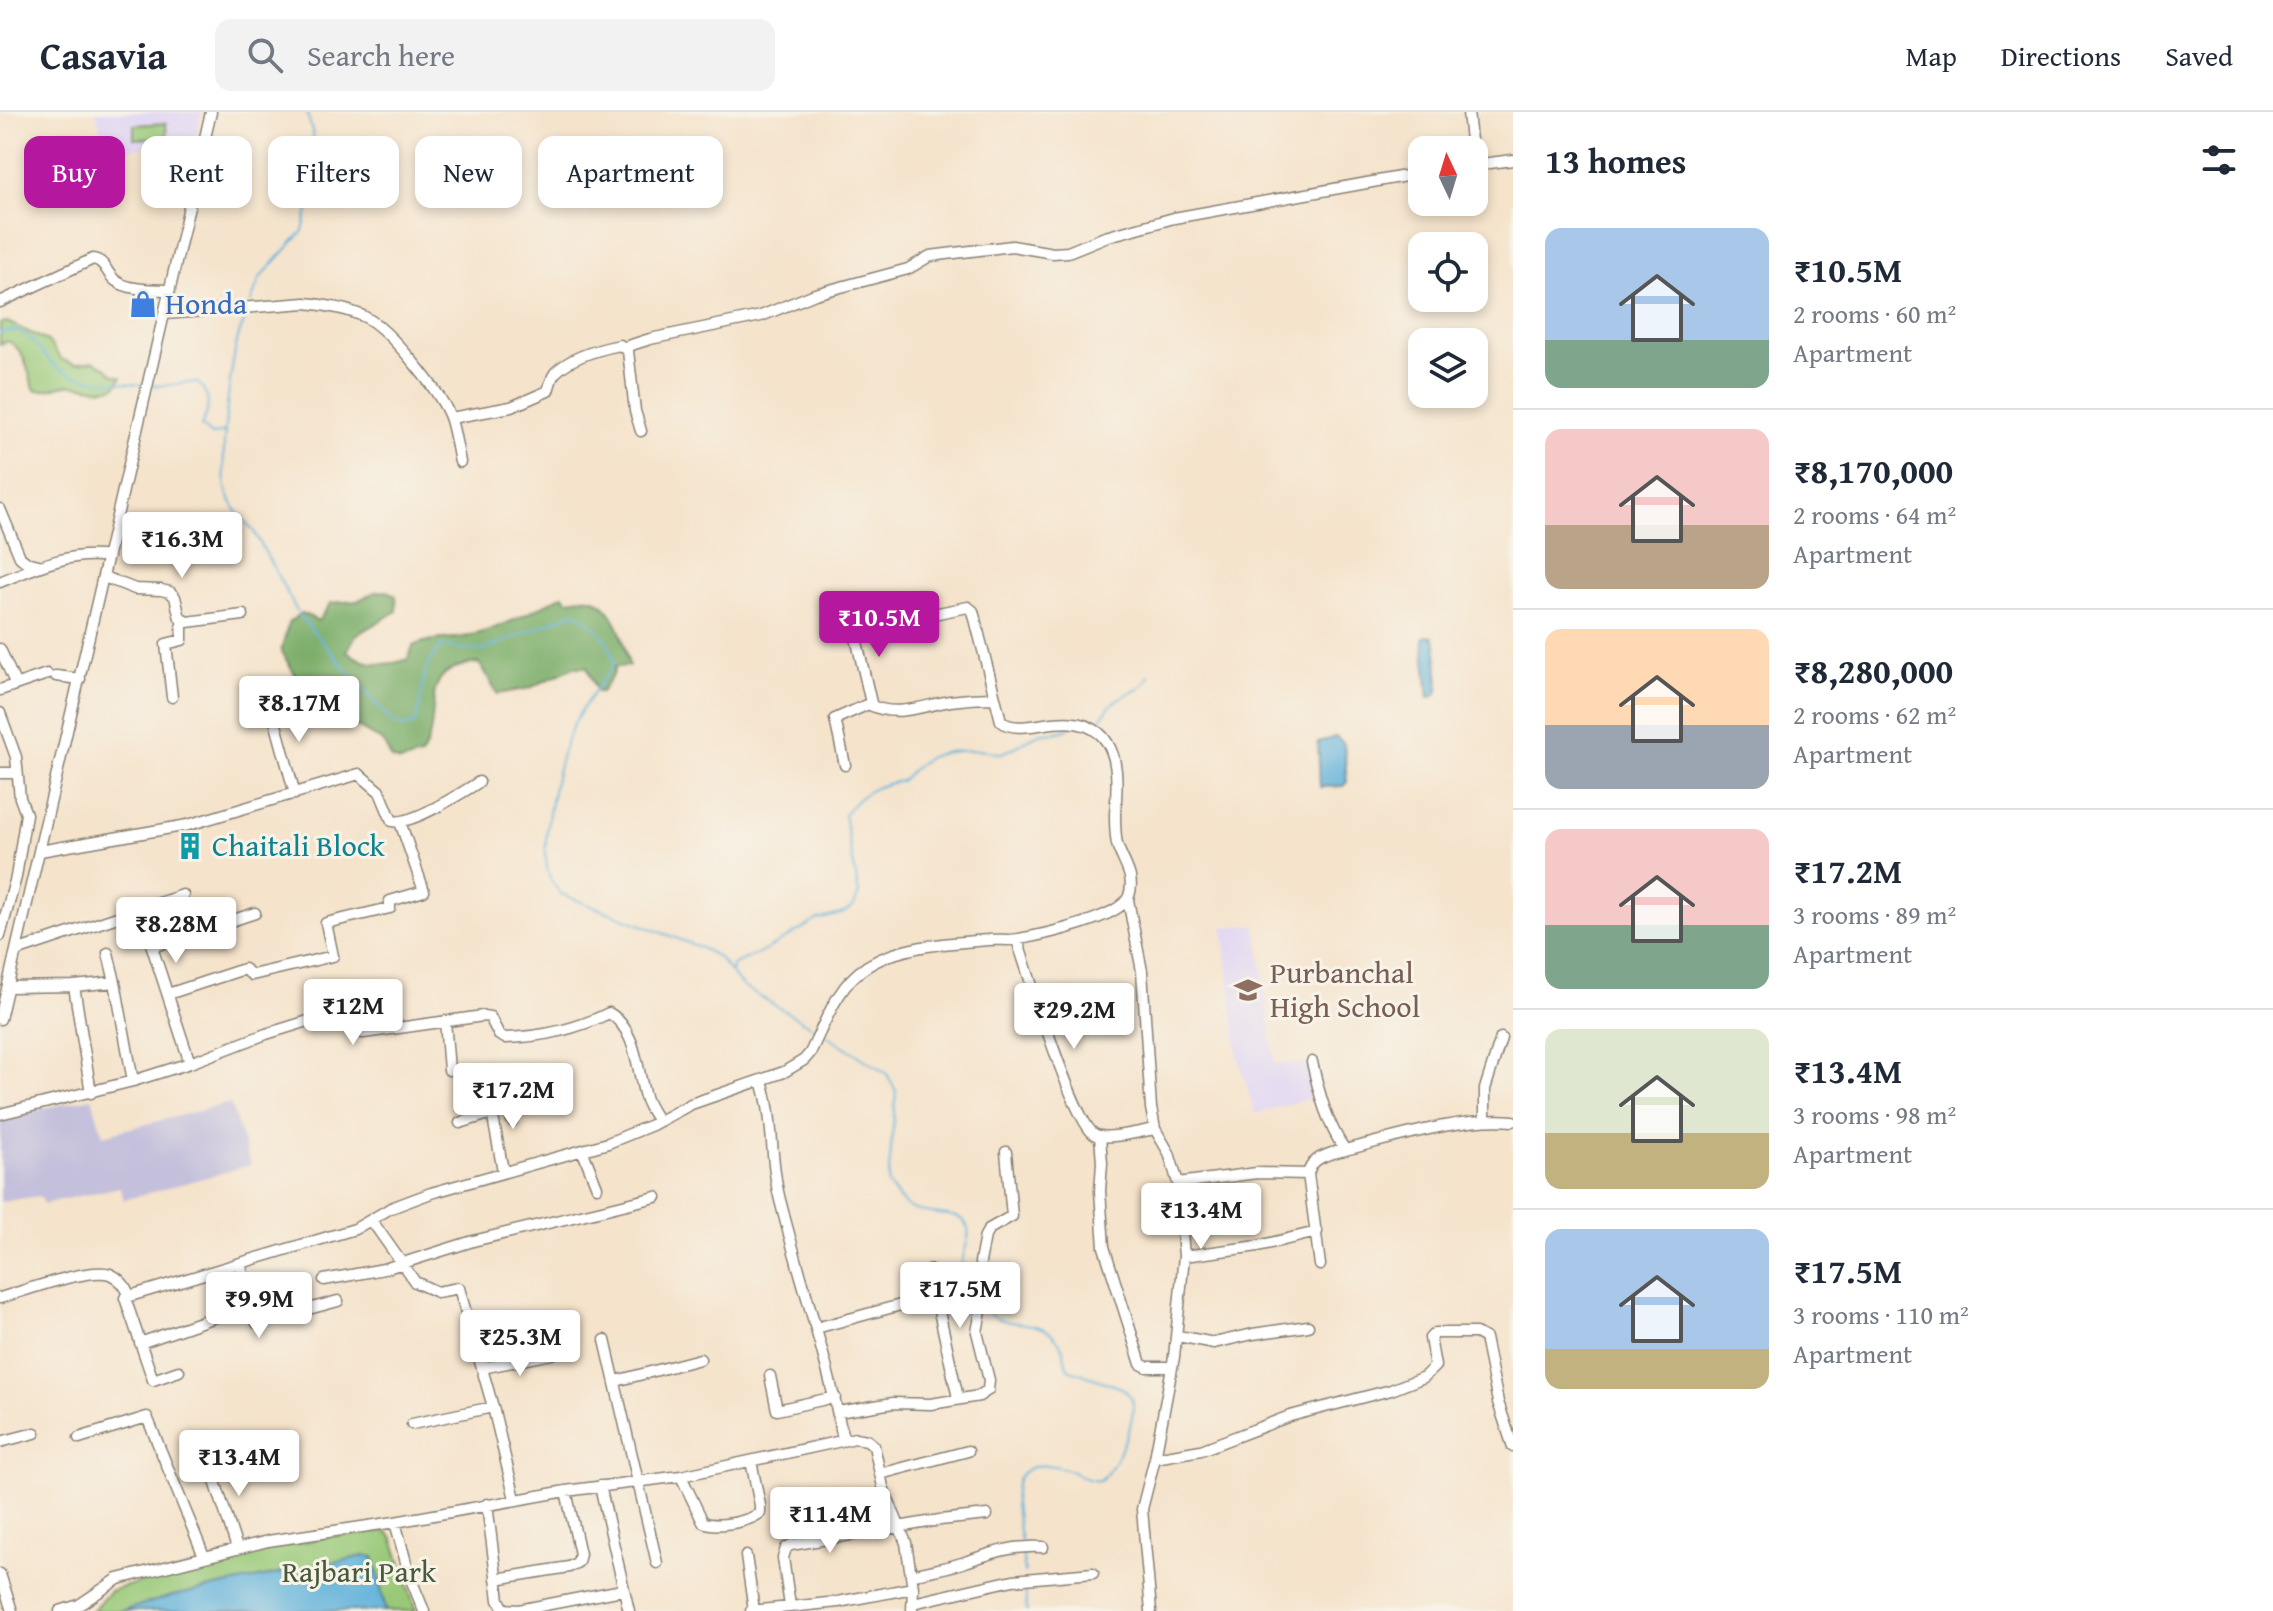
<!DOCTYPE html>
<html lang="en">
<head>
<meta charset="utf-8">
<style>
	body { margin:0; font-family:"Gentium Book Plus",serif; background:#f2f2f3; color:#1f2937; height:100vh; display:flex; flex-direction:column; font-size:30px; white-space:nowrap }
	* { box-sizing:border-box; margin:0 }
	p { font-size:26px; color:#747a83 }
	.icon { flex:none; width:44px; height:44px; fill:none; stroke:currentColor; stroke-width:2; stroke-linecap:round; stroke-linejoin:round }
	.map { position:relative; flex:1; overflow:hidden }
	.drawer { display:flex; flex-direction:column; background:#fff; width:760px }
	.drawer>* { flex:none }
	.guide { position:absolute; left:24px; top:24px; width:760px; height:72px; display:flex; gap:16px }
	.needle { width:52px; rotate:356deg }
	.fabs { position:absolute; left:1408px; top:24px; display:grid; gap:16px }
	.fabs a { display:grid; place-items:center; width:80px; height:80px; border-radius:16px; background:#fff; box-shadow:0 4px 12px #0003; font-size:40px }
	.price { position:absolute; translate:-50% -68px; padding:0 18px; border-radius:8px; background:#fff; color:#222; font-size:26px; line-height:52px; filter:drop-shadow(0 2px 4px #0008) }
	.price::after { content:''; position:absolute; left:50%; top:48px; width:24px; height:18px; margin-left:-12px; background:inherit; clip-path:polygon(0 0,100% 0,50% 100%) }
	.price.current { background:#b5179e; color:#fff }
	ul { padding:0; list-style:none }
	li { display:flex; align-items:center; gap:24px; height:200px; padding:0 32px }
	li+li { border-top:2px solid #e0e1e3 }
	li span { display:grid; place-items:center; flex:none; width:224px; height:160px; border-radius:16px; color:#555 }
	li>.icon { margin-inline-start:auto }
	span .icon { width:96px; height:96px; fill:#fffc; stroke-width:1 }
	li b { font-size:34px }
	h2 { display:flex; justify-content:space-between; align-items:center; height:96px; padding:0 32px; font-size:34px }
	.chip { padding:0 28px; border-radius:16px; background:#fff; box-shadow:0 4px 12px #0003; font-size:28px; line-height:72px }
	.chip.current { background:#b5179e; color:#fff }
	header { display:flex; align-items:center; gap:48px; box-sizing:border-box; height:112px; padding:0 40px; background:#fff; border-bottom:2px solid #e0e1e3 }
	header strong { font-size:38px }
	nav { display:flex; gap:44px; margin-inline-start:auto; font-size:28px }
	.search { width:560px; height:72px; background:#f2f2f3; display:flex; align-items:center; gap:20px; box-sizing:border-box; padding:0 28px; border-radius:16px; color:#747a83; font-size:30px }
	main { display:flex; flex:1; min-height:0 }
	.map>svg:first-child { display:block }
</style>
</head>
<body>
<header>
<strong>Casavia</strong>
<div class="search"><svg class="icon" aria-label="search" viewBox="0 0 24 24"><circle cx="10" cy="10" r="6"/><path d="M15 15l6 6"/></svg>Search here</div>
<nav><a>Map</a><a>Directions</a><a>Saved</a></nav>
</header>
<main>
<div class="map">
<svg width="1513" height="1499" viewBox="0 0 1513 1499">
	<rect width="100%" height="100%" fill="#f7f3e8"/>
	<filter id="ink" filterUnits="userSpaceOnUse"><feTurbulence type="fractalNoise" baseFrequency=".0125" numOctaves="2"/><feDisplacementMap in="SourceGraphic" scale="16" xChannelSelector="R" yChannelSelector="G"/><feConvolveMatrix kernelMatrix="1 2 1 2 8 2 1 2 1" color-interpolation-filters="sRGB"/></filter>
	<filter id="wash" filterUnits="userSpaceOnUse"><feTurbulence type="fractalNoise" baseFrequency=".006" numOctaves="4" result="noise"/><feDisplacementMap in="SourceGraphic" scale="32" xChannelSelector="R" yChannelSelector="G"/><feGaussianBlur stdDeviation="1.8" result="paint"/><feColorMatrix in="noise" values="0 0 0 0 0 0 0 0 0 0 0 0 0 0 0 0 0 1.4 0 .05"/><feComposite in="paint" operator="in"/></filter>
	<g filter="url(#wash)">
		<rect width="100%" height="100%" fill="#f5e3cb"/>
		<path fill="#e0d4f4" d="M 96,0 L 202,0 L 193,35 L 126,37 L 125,44 L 107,47 Z
			M 1256,813 L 1275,953 L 1312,950 L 1316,984 L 1255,1002 L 1238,944 L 1223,815 Z"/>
		<path fill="#c4c0db" d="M 92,986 L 103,1023 L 230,991 L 251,1053 L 124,1088 L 120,1075 L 43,1092 L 40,1084 L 0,1090 L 0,1005 Z"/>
		<path fill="#99c978" stroke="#5a724a" stroke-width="2" d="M 166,11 L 167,26 L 134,27 L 134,13 Z
			M 7,210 L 48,229 L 61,247 L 74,252 L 93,249 L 106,255 L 113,262 L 122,265 L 115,275 C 93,280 88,272 68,273 C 56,274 48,280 35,278 C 26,259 28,241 8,229 L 0,232 L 0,211 Z
			M 383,1419 L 389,1421 L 393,1427 L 416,1499 L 92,1499 L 110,1479 L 221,1447 L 328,1425 Z"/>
		<path fill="#7aad68" stroke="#4b6442" stroke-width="2" d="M 388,479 L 396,484 L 397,499 L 356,523 L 347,539 C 365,554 386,555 408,547 L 413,534 C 432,525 450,528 469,524 C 502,516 533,499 563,483 L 568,488 C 576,487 587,484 594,487 C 618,498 624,531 629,554 L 615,555 L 613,563 L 601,580 L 597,580 L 587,555 L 574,555 L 530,576 L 498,582 C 489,572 488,560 478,551 C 411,557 447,603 421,644 L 400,650 L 392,647 L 383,630 L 354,613 L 318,602 L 307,593 L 299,585 L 295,562 L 281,539 L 289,510 L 302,501 L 318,509 L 331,491 L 357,489 L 375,480 Z"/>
		<path fill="#5fb1da" stroke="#3e667b" stroke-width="2" d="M 1426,524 L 1433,525 L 1436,531 L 1439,572 L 1437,582 L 1429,586 L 1423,526 Z
			M 1336,625 L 1344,632 L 1347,670 L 1343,674 L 1320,675 L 1318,630 Z
			M 364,1444 L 374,1445 L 386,1499 L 121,1499 L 172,1484 Z"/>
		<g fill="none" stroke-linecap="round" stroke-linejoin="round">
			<path stroke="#5fb1da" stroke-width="2" d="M 251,190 L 260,166 L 303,119 L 313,79 L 317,39 L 307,0
				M 248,200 C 244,209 240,219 237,229 C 230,262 217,353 228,383 C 233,396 243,408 253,418 L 299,503 L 392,610 L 403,615 L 414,612 C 427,583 416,558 442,534 L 482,539 L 575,500 C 595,512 612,528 614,553 C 599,574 580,596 570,620 C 557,651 537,736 550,766 C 552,772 558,777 561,782 L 699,835 L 718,845 L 742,874 L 816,917
				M 0,221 C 30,209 39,245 59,257 C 79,270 121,270 145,273
				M 151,273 C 171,276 182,268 198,271 C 212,284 209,299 201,314 L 211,323 L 225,320
				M 1094,613 L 1097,614 C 1102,606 1106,597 1113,591 C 1126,579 1142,582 1149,563
				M 731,860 L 732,853 L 764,839 L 817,808 L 844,801 L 854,794 L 859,781 L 844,703 C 862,680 873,674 901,669 C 929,639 938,640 977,638 C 985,637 993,642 1001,641 C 1014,638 1027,626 1040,622 C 1051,619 1061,623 1070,615
				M 825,922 L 887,962 L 896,979 L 888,1071 C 894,1080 899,1089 908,1095 C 923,1104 959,1099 966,1112 C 978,1133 941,1155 978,1192
				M 986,1199 C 1009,1221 1047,1199 1063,1238 C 1065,1244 1065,1250 1068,1257 L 1122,1276 C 1127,1280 1132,1284 1133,1292 C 1135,1310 1115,1357 1100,1368 C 1088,1370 1082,1364 1071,1359 C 1060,1354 1044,1351 1033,1355 C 1003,1365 1018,1406 1021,1430
				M 1022,1440 L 1025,1461
				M 1025,1472 L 1027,1499"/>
		</g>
	</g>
	<g filter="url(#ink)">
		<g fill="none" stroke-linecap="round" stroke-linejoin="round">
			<g stroke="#888074" stroke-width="13">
				<path id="minor" d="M 1468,0 L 1472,38
					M 1474,53 L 1513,48
					M 0,190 L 93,147 C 106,149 106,162 116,169 C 130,179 154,177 170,178
					M 164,202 L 305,191 C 325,193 346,196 365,205 C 389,217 443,282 451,308 C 455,321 457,336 460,350
					M 625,235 L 650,227 L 761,204 L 815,182 L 908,157 L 930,144 L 1012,134 L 1053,141 L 1068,140 L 1105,125 L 1174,106 L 1422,61
					M 451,306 L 511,295 L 548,279 C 550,273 551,266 555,261 C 570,245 600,237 620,233 L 628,239 L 635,299 L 641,319
					M 0,397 L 20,445 L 26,450 L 39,453
					M 104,465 L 135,477 L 161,478 L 170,480 L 175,485 L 180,506 L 187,510 L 243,503
					M 0,470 C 34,456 71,439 108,445
					M 0,537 L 15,571
					M 56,564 L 80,567
					M 0,578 L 47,562
					M 172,585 L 166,532 L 182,528 L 182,509
					M 270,591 L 295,682
					M 870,593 C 897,606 922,594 950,589 C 965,587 979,586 994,586
					M 0,601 L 16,645 L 20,686 L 26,702 L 16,765 L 0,824
					M 0,661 L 17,661
					M 40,739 L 188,713 L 359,662 L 380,680 L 392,709 C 411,714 461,681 479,670
					M 1128,788 L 1142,859 L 1151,996 L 1155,1017 L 1169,1041 L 1178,1071 L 1184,1144 L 1174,1245 L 1155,1346 L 1142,1397 L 1151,1499
					M 140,798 L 152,835
					M 1017,828 C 1028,860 1073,1008 1094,1022 C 1105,1029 1142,1019 1155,1017
					M 16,839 L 183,783
					M 108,841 L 115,870
					M 74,874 L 91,981
					M 8,875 L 74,874 L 115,870 L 133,969
					M 168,882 L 244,857 L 252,863 L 333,844 L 326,811 L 390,796 L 390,789 L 424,779 L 400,710
					M 0,907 L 211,0
					M 445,909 L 449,958
					M 1312,950 C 1319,981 1327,1012 1345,1038
					M 190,951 L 152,835 L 255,801
					M 762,969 C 774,1006 770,1046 779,1084 C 799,1165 827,1244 843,1327
					M 472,978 L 478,987 L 516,978
					M 506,980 L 512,1009
					M 489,984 L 503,1059
					M 0,1002 L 133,969 L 190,951 L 266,922 L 344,898 L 356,910 L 363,921 L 483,904 L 490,905 L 499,923 L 505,926 C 540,925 577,917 609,901 C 635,916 637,954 644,981 C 646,991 652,1000 658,1009
					M 1485,1007 L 1485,977 L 1501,926
					M 460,1011 L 492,1001
					M 1100,1024 L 1102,1051 L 1100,1079 L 1104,1135 L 1141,1252 L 1147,1255 L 1172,1255
					M 583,1040 L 597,1075
					M 1178,1071 L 1257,1061 L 1308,1062
					M 372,1109 L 415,1170 L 437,1180 L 459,1176 L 493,1295 L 515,1387
					M 1184,1144 L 1258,1134 L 1317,1120
					M 240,1151 L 257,1211 L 338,1189
					M 1320,1153 L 1308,1062 C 1311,1049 1320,1045 1332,1041 C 1385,1029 1462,1003 1513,1009
					M 930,1158 L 958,1286
					M 324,1168 L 384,1157 L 473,1129 L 656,1085
					M 130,1184 L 125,1186 L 153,1268 L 179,1259
					M 0,1186 C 24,1179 89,1155 110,1162 C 121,1167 125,1174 130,1184 L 355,1117 L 391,1096 L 431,1081 L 608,1031 L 652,1013 L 691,992 L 784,960 L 804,948 L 810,941 C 824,913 838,872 866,855 C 899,833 950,831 989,828 C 999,827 1010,829 1019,827 C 1042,823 1121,806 1129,784 C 1136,764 1122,750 1117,732 C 1115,722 1115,712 1115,702 C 1117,677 1121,640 1099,621 C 1067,595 1021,627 1001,609 L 973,499 L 968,495 L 874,514 L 859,522 L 857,530 L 871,591 L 835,607 L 845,653
					M 816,1216 L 908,1191 L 936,1187
					M 1178,1224 L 1214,1231 L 1253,1222 L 1308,1214
					M 605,1228 L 657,1451
					M 140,1231 L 252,1192
					M 482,1256 L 552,1242
					M 770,1264 L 777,1298 L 835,1285
					M 616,1269 L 700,1247
					M 838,1300 L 893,1291 L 931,1292 L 979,1284 L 988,1278 L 989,1268 L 977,1220 L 985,1178 L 980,1150 L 985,1124 L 989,1117 L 1012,1104 L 1006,1040
					M 412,1312 L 493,1295
					M 79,1326 L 147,1305 L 204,1444
					M 0,1330 L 35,1321
					M 1155,1346 L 1201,1338 L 1290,1304 L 1391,1278 L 1424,1265 L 1435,1254 L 1430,1226 L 1435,1221 L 1476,1221 L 1485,1226 L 1498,1290 L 1513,1335
					M 208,1348 L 237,1436
					M 880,1362 L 968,1339
					M 681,1364 L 703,1410 C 717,1416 748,1410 760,1401 L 760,1393 L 751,1349
					M 600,1374 L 629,1499
					M 487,1392 L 499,1488 L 504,1497 L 519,1498 L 622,1478
					M 395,1410 L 410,1465 L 424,1499
					M 746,1444 L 754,1499
					M 0,1462 L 12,1499
					M 912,1463 C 930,1458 950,1456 968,1449 C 995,1440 1015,1433 1043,1435
					M 496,1467 L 569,1455 L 578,1450 L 580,1442 L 566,1379
					M 913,1491 L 1013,1468 L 1093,1461
					M 790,1494 L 783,1446 L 786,1436 L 791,1433 L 940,1408 L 987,1403
					M 60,1499 L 79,1493 L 118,1467 L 268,1429 L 395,1410 L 566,1379 L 681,1364 L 855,1326 L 867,1328 L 874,1334 L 883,1375 L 906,1431 L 913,1476 L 912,1499
					M 751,1499 L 838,1490 L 913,1476"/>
			</g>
			<use href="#minor" stroke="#fff" stroke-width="10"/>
		</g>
	</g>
	<defs>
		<g id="shop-bare" transform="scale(2.16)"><path d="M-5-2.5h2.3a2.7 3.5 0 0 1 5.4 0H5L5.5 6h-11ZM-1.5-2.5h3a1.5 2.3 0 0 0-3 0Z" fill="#3f7fe0" stroke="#f7f3e8" stroke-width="2.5" paint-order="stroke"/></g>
		<g id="building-bare" transform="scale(2.16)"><path d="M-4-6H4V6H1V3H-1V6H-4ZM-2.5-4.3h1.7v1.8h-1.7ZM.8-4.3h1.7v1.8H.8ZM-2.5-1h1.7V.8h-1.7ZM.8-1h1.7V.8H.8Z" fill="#0f9aa8" stroke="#f7f3e8" stroke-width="2.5" paint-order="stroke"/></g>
		<g id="school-bare" transform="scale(2.16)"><path d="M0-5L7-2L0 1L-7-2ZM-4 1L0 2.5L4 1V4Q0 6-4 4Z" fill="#8d6e63" stroke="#f7f3e8" stroke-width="2.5" paint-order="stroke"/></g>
	</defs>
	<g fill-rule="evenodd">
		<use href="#shop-bare" x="143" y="192"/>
		<use href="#building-bare" x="190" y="734"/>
		<use href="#school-bare" x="1248" y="878"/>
	</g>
	<g text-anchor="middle" stroke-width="6" stroke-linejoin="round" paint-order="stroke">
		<g font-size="30" fill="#366cbe" stroke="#f7f3e8" text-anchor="start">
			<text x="165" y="202">Honda</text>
		</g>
		<g font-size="30" fill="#0d838f" stroke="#f7f3e8" text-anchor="start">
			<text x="212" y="744">Chaitali Block</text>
		</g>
		<g font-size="30" fill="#785e54" stroke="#f7f3e8" text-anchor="start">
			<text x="1270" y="871">Purbanchal<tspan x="1270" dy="34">High School</tspan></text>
		</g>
		<g font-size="30" fill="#48593c" stroke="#f7f3e8">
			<text x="359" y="1470">Rajbari Park</text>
		</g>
	</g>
</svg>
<div class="fabs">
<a><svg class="needle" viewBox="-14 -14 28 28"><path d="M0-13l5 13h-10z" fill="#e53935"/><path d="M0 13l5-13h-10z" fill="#747a83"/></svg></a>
<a><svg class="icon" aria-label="locate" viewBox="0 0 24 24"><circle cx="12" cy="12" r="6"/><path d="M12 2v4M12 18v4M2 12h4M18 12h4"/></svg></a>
<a><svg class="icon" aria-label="layers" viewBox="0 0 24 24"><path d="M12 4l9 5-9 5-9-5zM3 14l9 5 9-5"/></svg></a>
</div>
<b class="price" style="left:182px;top:468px">₹16.3M</b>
<b class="price current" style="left:879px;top:547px">₹10.5M</b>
<b class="price" style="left:299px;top:632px">₹8.17M</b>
<b class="price" style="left:176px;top:853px">₹8.28M</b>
<b class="price" style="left:353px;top:935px">₹12M</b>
<b class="price" style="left:1074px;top:939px">₹29.2M</b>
<b class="price" style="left:513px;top:1019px">₹17.2M</b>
<b class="price" style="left:1201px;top:1139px">₹13.4M</b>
<b class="price" style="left:960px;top:1218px">₹17.5M</b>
<b class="price" style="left:259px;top:1228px">₹9.9M</b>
<b class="price" style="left:520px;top:1266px">₹25.3M</b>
<b class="price" style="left:239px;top:1386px">₹13.4M</b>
<b class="price" style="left:830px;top:1443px">₹11.4M</b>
<div class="guide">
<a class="chip current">Buy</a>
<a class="chip">Rent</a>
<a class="chip">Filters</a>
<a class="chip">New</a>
<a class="chip">Apartment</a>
</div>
</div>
<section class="drawer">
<h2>13 homes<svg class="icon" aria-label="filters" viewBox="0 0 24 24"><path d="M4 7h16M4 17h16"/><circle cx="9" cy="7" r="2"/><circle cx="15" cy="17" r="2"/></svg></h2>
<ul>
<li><span style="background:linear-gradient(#a9c7e8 70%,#7fa58c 0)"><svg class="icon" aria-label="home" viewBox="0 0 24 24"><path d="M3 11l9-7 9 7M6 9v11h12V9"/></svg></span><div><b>₹10.5M</b><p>2 rooms · 60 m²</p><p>Apartment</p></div></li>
<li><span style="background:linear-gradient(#f6c9c9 60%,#b9a48a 0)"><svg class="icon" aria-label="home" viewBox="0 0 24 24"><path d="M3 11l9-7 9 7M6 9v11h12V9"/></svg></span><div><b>₹8,170,000</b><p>2 rooms · 64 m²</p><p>Apartment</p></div></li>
<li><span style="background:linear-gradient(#ffd9b3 60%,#9aa5b1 0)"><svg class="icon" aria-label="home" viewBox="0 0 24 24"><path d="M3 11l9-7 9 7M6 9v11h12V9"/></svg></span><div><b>₹8,280,000</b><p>2 rooms · 62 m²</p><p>Apartment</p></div></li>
<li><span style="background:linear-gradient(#f6c9c9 60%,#7fa58c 0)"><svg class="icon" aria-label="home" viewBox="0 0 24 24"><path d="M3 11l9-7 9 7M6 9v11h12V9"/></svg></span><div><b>₹17.2M</b><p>3 rooms · 89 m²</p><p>Apartment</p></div></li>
<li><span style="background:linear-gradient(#dfe7d0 65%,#c2b280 0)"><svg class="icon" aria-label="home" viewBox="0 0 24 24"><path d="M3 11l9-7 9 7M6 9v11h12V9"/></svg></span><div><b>₹13.4M</b><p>3 rooms · 98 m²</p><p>Apartment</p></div></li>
<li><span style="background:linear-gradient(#a9c7e8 75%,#c2b280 0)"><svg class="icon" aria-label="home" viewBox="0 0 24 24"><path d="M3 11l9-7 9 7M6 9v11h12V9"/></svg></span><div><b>₹17.5M</b><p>3 rooms · 110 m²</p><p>Apartment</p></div></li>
</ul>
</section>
</main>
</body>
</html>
